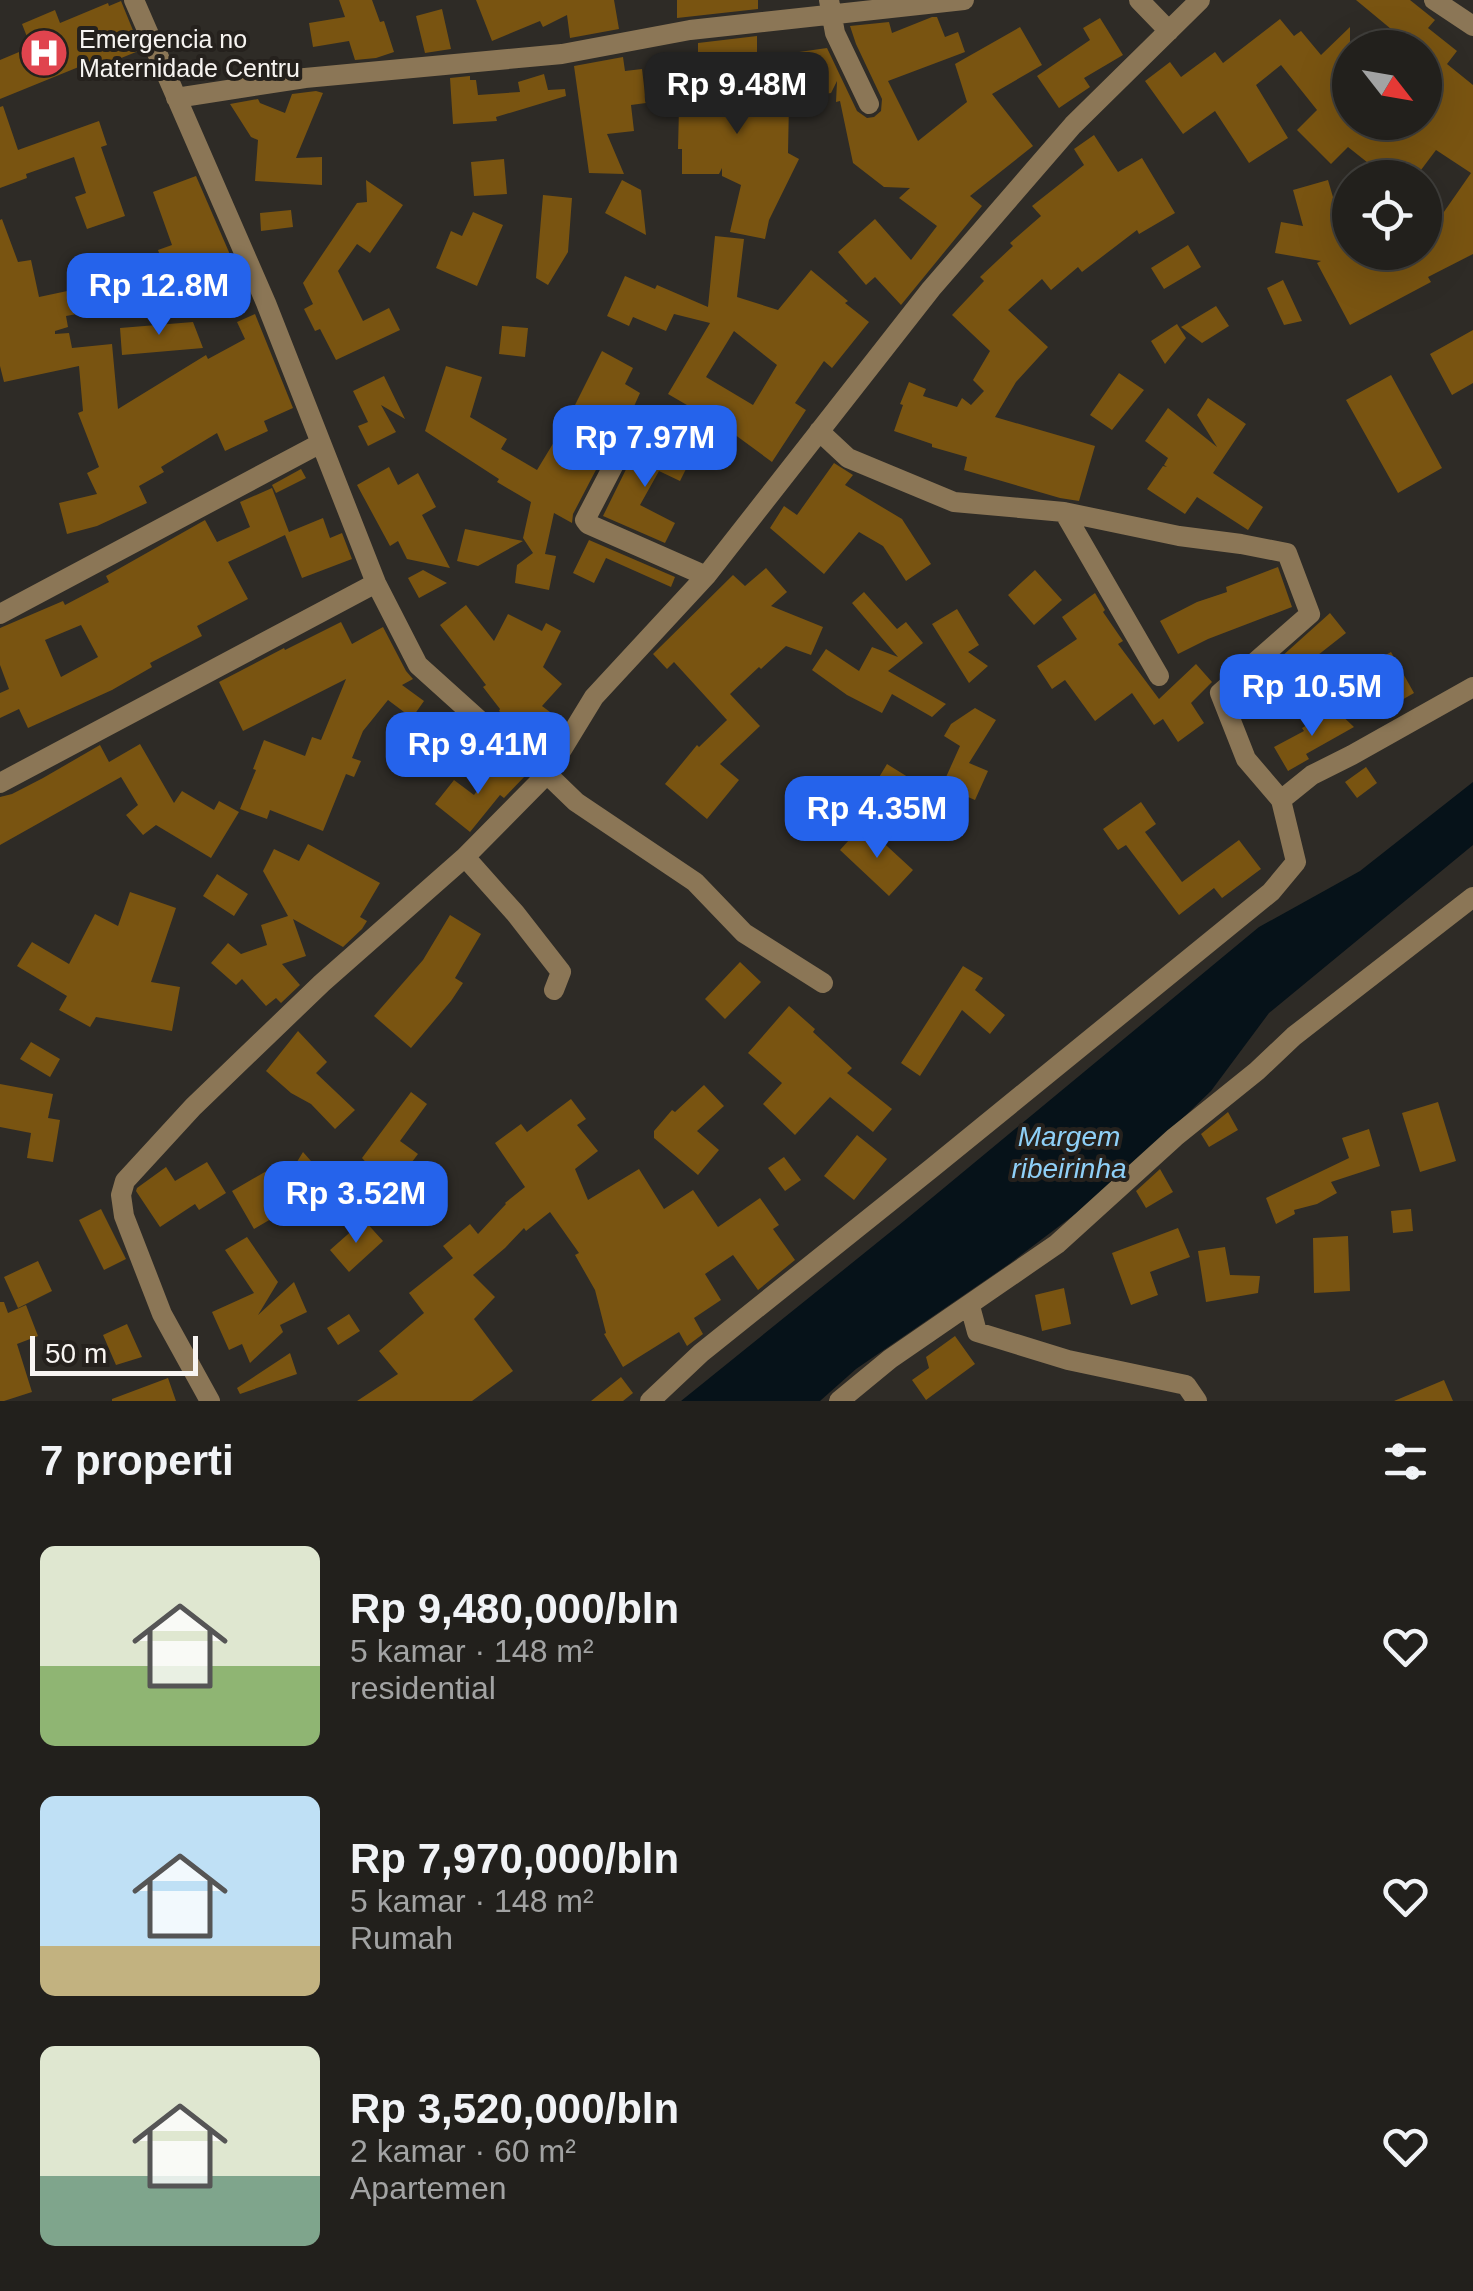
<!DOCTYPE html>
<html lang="id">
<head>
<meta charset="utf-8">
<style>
	body { margin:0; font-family:Arial,sans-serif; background:#2a2825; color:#f1f3f6; height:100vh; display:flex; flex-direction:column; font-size:38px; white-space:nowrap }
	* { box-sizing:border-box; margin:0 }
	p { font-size:32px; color:#a2a3a3 }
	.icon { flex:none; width:55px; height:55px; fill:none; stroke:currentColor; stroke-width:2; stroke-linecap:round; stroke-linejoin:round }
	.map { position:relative; height:1401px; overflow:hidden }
	.details { display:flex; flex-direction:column; background:#22201c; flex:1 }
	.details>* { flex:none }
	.needle { width:65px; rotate:121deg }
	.fabs { position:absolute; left:1332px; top:30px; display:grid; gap:20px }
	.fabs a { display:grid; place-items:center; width:110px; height:110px; border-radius:50%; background:#22201c; box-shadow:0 10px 40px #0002,0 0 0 2px #3f3e3b; font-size:50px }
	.scale { position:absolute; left:30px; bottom:25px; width:168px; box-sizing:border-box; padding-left:10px; border:5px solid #f7f4f1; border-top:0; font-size:28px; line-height:35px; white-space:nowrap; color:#f7f4f1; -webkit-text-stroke:8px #25211d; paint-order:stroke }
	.price { position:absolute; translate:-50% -85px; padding:0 22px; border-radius:20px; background:#2563eb; color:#fff; font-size:32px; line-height:65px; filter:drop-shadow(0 2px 5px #0008) }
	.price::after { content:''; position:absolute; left:50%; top:60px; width:30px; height:22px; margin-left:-15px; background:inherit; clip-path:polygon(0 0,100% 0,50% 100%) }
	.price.on { background:#222; color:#fff }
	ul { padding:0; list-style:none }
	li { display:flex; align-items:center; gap:30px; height:250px; padding:0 40px }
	li span { display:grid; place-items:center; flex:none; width:280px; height:200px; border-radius:15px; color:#555 }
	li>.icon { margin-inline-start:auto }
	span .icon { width:120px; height:120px; fill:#fffc; stroke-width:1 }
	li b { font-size:42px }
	h2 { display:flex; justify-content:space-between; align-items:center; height:120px; padding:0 40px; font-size:42px }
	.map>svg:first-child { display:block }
</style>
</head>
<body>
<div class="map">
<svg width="1473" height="1401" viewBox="0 0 1473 1401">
	<rect width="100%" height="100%" fill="#2e2b26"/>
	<path fill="#061219" d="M 1473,782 L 1473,845 L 1269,1013 L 1211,1091 L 1111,1187 L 1009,1264 L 856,1369 L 820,1401 L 681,1401 L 904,1221 L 1259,927 L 1360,871 Z"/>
	<path fill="#795411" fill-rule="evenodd" d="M 339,0 L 372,0 L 380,22 L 384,21 L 394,52 L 376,58 L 355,60 L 349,41 L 313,47 L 309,23 L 345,17 Z
		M 476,0 L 614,0 L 619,29 L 570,38 L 567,15 L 543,27 L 540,21 L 492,41 Z
		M 677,0 L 758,0 L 758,9 L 677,18 Z
		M 1356,0 L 1410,0 L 1435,20 L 1428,28 L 1457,51 L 1447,64 L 1473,85 L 1473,254 L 1428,277 L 1431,282 L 1350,325 L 1317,263 L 1321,261 L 1275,253 L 1281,222 L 1303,226 L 1293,190 L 1328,180 L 1349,252 L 1425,252 L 1425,200 L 1439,219 L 1471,173 L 1436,150 L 1415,178 L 1387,178 L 1348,147 L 1331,164 L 1297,130 L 1317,110 L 1281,65 L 1256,85 L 1288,138 L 1249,163 L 1215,111 L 1183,134 L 1145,81 L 1170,62 L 1181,77 L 1215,52 L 1223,63 L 1280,19 L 1294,36 L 1301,31 L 1321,55 L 1350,27 L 1350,122 L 1425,122 L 1425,106 L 1436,93 L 1425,84 L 1425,48 L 1414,48 Z
		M 121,1 L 141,50 L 89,71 L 86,64 L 0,99 L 0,60 L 31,47 L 22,24 L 55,10 L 60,23 L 108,3 L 109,6 Z
		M 442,9 L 451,49 L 425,53 L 416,16 Z
		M 932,17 L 937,17 L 945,37 L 958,32 L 965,52 L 888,81 L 918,141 L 967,102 L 955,64 L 1020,27 L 1042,65 L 992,94 L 1033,146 L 970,196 L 982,206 L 901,305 L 875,277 L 866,285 L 838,252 L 875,219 L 911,260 L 937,226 L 899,198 L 910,188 L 884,187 L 853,163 L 840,101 L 836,102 L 837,81 L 831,93 L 791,99 L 785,54 L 827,48 L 857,111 L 867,118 L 874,117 L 881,111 L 882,99 L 856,44 L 850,26 L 889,22 L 892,33 Z
		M 1100,18 L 1123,55 L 1084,78 L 1090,87 L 1059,108 L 1037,76 L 1090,40 L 1083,28 Z
		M 757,36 L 757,53 L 735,52 L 735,102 L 789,102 L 788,153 L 799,159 L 769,220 L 765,239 L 730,232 L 741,185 L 722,176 L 722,168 L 719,174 L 682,174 L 682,149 L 678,149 L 679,108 L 698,108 L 698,43 Z
		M 623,57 L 625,71 L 642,69 L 646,103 L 631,105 L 634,131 L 607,134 L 624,174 L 589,173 L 574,66 Z
		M 544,74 L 548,90 L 565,89 L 566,96 L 496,117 L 497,121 L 453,124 L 450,78 L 470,76 L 470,80 L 476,80 L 478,95 L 520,92 L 518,82 Z
		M 316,91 L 323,93 L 296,158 L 322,157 L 322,185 L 255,181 L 258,140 L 251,137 L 230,104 L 258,99 L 260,103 L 285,113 L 292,94 Z
		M 3,106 L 18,150 L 99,121 L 107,145 L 101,147 L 125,216 L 87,229 L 75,197 L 86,193 L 74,157 L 26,174 L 27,178 L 0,188 L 0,107 Z
		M 1094,135 L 1118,172 L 1142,158 L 1175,213 L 1139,234 L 1137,230 L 1082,272 L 1078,267 L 1051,290 L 1042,279 L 1008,310 L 1048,347 L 1016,382 L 995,417 L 1095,446 L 1079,501 L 1060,498 L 964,470 L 967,457 L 932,447 L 932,444 L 894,431 L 903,405 L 900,404 L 909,382 L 926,389 L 923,396 L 957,407 L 962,398 L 971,405 L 984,391 L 973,380 L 990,351 L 952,315 L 984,281 L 980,277 L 1013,246 L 1010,243 L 1041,216 L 1032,206 L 1084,165 L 1074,149 Z
		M 504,159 L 507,194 L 474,196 L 471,162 Z
		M 196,176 L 235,266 L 231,268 L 234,275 L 188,291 L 185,284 L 171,289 L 158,250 L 172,245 L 153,192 Z
		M 366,180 L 403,205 L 370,253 L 357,244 L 338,271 L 363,321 L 389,308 L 400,330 L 336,360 L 320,329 L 315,331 L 304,309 L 313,304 L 303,283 L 357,203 L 367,202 Z
		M 622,180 L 641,190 L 646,235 L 605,213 Z
		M 543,195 L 572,198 L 568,252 L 548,285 L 536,278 Z
		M 291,210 L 293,227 L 261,231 L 260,213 Z
		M 473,212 L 503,225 L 477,286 L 436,268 L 451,231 L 462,236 Z
		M 2,219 L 18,262 L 31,260 L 39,297 L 72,290 L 77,314 L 66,316 L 68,327 L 55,331 L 55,334 L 69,333 L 72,348 L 112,344 L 118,409 L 206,355 L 208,359 L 245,339 L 237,322 L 255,314 L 293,408 L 264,421 L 268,431 L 225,451 L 217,433 L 161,467 L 164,472 L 139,486 L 147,503 L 97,526 L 67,534 L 59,503 L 97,494 L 87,473 L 99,467 L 78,413 L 83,411 L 79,366 L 4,382 L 0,366 L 0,220 Z
		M 715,236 L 744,239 L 737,297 L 778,310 L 811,270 L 848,301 L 845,303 L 869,322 L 832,368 L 824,361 L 795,403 L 806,410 L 772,462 L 723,426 L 668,394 L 710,323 L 674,314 L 666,331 L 633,317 L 629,326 L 607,316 L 625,276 L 655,289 L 657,285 L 708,307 ZM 734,331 L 777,365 L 753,405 L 706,377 Z
		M 1188,245 L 1201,267 L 1164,289 L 1151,268 Z
		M 1283,280 L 1302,321 L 1284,325 L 1267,288 Z
		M 1216,306 L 1229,326 L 1202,343 L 1181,327 Z
		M 193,322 L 203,348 L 122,355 L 120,328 Z
		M 1177,324 L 1186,338 L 1165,364 L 1151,341 Z
		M 502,326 L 528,328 L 525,357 L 499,354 Z
		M 1473,330 L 1473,383 L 1452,395 L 1430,354 Z
		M 602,351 L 633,368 L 625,384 L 640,393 L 622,433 L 615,436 L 611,441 L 573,514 L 572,523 L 554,513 L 545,554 L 556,556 L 549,590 L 515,583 L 517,565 L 533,553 L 523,538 L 531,502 L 497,482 L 499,479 L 425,431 L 446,366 L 482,377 L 470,417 L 507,439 L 501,449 L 537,470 L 568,419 Z
		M 1119,373 L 1144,390 L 1112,430 L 1090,415 Z
		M 1391,375 L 1442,468 L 1398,493 L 1346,400 Z
		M 384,376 L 405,419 L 381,405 L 396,432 L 368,446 L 358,426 L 368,422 L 353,391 Z
		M 1208,398 L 1246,424 L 1213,473 L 1263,507 L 1248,530 L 1197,497 L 1185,514 L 1147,489 L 1163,466 L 1167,467 L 1164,465 L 1168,458 L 1145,441 L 1168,408 L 1217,447 L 1197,415 Z
		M 642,437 L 690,461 L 680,481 L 659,471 L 640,505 L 675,523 L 665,543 L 603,516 Z
		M 834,463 L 853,475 L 845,485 L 902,519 L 931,564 L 906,581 L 883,546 L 859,532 L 824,574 L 770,528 L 784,506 L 797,515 Z
		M 389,467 L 398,485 L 418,473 L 436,507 L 422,515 L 450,568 L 407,559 L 398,541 L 390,546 L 357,485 Z
		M 301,469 L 306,478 L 276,493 L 272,485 Z
		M 272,488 L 289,532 L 323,518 L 330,538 L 342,533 L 352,559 L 302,578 L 285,535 L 228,562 L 248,599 L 197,626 L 202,636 L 150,663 L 152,667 L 112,690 L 28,728 L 19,709 L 0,718 L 0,693 L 9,689 L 0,665 L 0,628 L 63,601 L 65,605 L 109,582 L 106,576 L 205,520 L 217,542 L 250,527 L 240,502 ZM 81,625 L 98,657 L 61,677 L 45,640 Z
		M 465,529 L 523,541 L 478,566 L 457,561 Z
		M 589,540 L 675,577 L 671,587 L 606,558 L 594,583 L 573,573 Z
		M 1278,567 L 1292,607 L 1208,639 L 1178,654 L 1160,621 L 1197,602 L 1227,592 L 1226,587 Z
		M 766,568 L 787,592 L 771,606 L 823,627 L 811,655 L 786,646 L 761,669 L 759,667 L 730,694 L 760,726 L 720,764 L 739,780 L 707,819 L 665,784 L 697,745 L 699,747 L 727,720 L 674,662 L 667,669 L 653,654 L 733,575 L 745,586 Z
		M 423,570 L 447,583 L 419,598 L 408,578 Z
		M 1035,570 L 1062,600 L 1034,625 L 1008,595 Z
		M 864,592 L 897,629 L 906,622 L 923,643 L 888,671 L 946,704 L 932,717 L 892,694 L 882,713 L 847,695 L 812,670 L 826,649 L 859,671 L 872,647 L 898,657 L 852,603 Z
		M 1095,593 L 1105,610 L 1103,612 L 1123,641 L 1118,644 L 1159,699 L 1196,664 L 1212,682 L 1191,703 L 1204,723 L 1178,742 L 1163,719 L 1154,725 L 1132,693 L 1095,721 L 1065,680 L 1052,689 L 1037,666 L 1077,639 L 1062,617 Z
		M 466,605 L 494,641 L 508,614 L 542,631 L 546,623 L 561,631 L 543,667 L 562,684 L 542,706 L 550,712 L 532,736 L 499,711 L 500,709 L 483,687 L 486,685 L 440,625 Z
		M 957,609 L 979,645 L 968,652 L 988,666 L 969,683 L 932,624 Z
		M 1330,613 L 1346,633 L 1271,692 L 1259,677 Z
		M 341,622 L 352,644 L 383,627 L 406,671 L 413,679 L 402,685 L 424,701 L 412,718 L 388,700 L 363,731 L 352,758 L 361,761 L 354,777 L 346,774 L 323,831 L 270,810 L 267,819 L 240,809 L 256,770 L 253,769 L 264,740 L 305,756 L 312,737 L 321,740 L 346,679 L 243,731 L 219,682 L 284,648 L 285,650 Z
		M 1391,652 L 1414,693 L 1393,705 L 1370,664 Z
		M 975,708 L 996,720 L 969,763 L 988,771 L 975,800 L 942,786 L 960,746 L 944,736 L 951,724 Z
		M 1335,709 L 1354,727 L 1306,754 L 1309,759 L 1288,771 L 1274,747 L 1304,731 L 1302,728 Z
		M 140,744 L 174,803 L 182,791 L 214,810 L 219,801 L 239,812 L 211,858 L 156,825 L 143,835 L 126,815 L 138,805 L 121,777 L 0,845 L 0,797 L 12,794 L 43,778 L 100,745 L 109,762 Z
		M 887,764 L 911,779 L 899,798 L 875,784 Z
		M 512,765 L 526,775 L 504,798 L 500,795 L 470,832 L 435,804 L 454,780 L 474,795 L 493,769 L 503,777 Z
		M 1366,767 L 1377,783 L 1357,798 L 1345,782 Z
		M 1141,802 L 1156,824 L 1145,832 L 1182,882 L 1239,840 L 1261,869 L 1222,898 L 1214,888 L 1179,915 L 1126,845 L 1118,850 L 1103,829 Z
		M 859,829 L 871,840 L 875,835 L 913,870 L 889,896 L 840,850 Z
		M 308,844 L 380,883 L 360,917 L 367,921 L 362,929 L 343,947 L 293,919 L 306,956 L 282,964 L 300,985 L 281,1003 L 276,998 L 266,1006 L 242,979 L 236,985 L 211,963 L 228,943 L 241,954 L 267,945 L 261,925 L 288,916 L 263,871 L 274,849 L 299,861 Z
		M 217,874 L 248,894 L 234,916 L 203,896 Z
		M 130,892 L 176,908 L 151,982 L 180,987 L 172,1031 L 96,1017 L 90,1027 L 59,1010 L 67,996 L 17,966 L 32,942 L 69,964 L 95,914 L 118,926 Z
		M 450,915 L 481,934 L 455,978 L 463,983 L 451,1001 L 411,1048 L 374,1016 L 423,960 Z
		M 740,962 L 761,982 L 725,1019 L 705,999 Z
		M 963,966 L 983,978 L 975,990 L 1005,1015 L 990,1034 L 962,1010 L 920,1076 L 901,1063 Z
		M 789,1006 L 815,1029 L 813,1032 L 852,1068 L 847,1073 L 892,1109 L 873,1132 L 830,1097 L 795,1135 L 763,1104 L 782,1083 L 748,1053 Z
		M 298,1031 L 327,1062 L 316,1073 L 355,1110 L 335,1129 L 311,1104 L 291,1093 L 266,1071 Z
		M 31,1042 L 60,1059 L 50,1077 L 20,1059 Z
		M 0,1084 L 53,1094 L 48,1118 L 60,1120 L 53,1162 L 27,1158 L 31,1133 L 0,1127 Z
		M 704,1085 L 724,1106 L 697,1131 L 719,1150 L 698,1175 L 654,1138 L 654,1131 L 672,1110 L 675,1112 Z
		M 411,1092 L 427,1104 L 400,1141 L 418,1154 L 391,1190 L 362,1158 Z
		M 571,1099 L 586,1119 L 577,1125 L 598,1151 L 575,1169 L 588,1200 L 639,1169 L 664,1209 L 693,1190 L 718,1227 L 760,1198 L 779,1225 L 773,1229 L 795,1260 L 758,1290 L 733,1255 L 705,1274 L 721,1300 L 694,1318 L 703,1334 L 687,1346 L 679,1332 L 623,1367 L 604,1334 L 606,1333 L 595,1290 L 575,1255 L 579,1253 L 550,1212 L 526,1231 L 524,1228 L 505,1248 L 473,1275 L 495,1297 L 474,1319 L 513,1371 L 472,1401 L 357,1401 L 398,1374 L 379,1351 L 424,1313 L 409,1293 L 453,1258 L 443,1246 L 470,1224 L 478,1234 L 506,1204 L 505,1203 L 525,1187 L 495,1143 L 521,1124 L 527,1132 Z
		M 1438,1102 L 1456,1161 L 1420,1172 L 1402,1113 Z
		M 1228,1112 L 1238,1130 L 1209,1147 L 1201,1134 Z
		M 1369,1129 L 1380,1166 L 1331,1182 L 1337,1193 L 1317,1204 L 1294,1210 L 1295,1214 L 1276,1224 L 1266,1198 L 1349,1158 L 1342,1138 Z
		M 857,1135 L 887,1159 L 854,1200 L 824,1176 Z
		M 303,1152 L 335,1188 L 322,1210 L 305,1199 L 254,1229 L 232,1191 L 270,1169 L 281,1188 Z
		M 784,1157 L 801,1180 L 785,1191 L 768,1168 Z
		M 207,1162 L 226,1193 L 199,1210 L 195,1204 L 160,1227 L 136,1191 L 137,1188 L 166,1167 L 175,1181 Z
		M 1160,1169 L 1173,1192 L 1146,1208 L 1136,1191 Z
		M 101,1209 L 126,1259 L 104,1270 L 79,1220 Z
		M 1411,1209 L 1413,1231 L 1393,1233 L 1391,1211 Z
		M 364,1220 L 383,1241 L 349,1272 L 330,1250 Z
		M 1178,1228 L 1190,1257 L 1150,1272 L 1158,1295 L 1131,1305 L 1112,1253 Z
		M 1348,1236 L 1350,1291 L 1314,1293 L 1313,1238 Z
		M 247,1237 L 278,1282 L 258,1315 L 294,1282 L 307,1312 L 280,1325 L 283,1332 L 250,1363 L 242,1344 L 229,1350 L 212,1312 L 254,1293 L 225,1250 Z
		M 1225,1247 L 1230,1275 L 1260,1276 L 1258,1293 L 1206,1302 L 1198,1251 Z
		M 38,1261 L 52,1291 L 18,1308 L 4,1277 Z
		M 1064,1288 L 1071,1324 L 1042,1331 L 1035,1295 Z
		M 0,1302 L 4,1302 L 8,1313 L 26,1305 L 38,1336 L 17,1344 L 32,1392 L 4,1401 L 0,1401 Z
		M 349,1314 L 360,1331 L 338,1345 L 327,1328 Z
		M 127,1324 L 142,1357 L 116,1365 L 103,1335 Z
		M 955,1336 L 975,1364 L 926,1400 L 912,1380 L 929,1368 L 926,1357 Z
		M 290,1353 L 297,1374 L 240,1394 L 237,1388 Z
		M 621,1377 L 633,1393 L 623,1401 L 591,1401 Z
		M 168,1378 L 176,1401 L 112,1401 L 112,1399 Z
		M 1444,1380 L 1453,1401 L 1394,1401 Z"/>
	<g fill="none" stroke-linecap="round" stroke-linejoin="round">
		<path stroke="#8b7656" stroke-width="20" d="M 134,0 L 266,303 L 376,583 L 418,665 L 479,720 L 547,774 L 576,802 L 695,882 L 744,933 L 823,983
			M 829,0 L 835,33 L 869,104
			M 1139,0 L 1169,31
			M 1434,0 L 1473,26
			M 176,98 L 305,78 L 562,54 L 690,30 L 964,0
			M 623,447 L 585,520 L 588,524 L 706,576
			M 1064,512 L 1159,676
			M 0,614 L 321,443
			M 0,783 L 376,583
			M 1281,800 L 1312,775 L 1352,755 L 1473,687
			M 465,857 L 515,913 L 561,972 L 554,990
			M 970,1306 L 977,1332 L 1068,1360 L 1186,1385 L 1197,1401
			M 210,1401 L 162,1314 L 124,1216 L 121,1195 L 125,1181 L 193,1107 L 322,983 L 465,857 L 547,774 L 594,697 L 706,576 L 931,289 L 1073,125 L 1200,0
			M 650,1401 L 701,1353 L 932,1168 L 1271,892 L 1296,862 L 1281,800 L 1246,759 L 1220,693 L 1310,614 L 1287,553 L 1241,544 L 1179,536 L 1064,512 L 954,502 L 848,458 L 819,431
			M 839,1401 L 890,1359 L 1057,1244 L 1175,1137 L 1257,1071 L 1294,1036 L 1473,897"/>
	</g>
	<defs>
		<g id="hospital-disc" transform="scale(2.5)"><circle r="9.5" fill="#e0444e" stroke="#25211d"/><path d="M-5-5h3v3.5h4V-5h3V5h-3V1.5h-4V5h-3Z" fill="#fff"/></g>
	</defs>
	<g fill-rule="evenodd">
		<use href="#hospital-disc" x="44" y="53"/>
	</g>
	<g text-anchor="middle" stroke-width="8" stroke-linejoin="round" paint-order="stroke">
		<g font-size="25" fill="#f7f4f1" stroke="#25211d" text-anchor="start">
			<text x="79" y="48">Emergencia no<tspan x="79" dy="29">Maternidade Centru</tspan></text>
		</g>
		<g font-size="28" font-style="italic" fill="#8fd0f8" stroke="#25211d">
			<text x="1069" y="1146">Margem<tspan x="1069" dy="32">ribeirinha</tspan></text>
		</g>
	</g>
</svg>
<div class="fabs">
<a><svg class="needle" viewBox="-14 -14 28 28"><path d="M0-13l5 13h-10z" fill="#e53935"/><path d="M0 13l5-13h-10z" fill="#a2a3a3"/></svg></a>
<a><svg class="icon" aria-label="locate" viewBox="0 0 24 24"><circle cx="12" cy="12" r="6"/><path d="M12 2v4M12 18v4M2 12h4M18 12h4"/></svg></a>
</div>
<div class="scale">50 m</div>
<b class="price on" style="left:737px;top:137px">Rp 9.48M</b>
<b class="price" style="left:159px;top:338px">Rp 12.8M</b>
<b class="price" style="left:645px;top:490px">Rp 7.97M</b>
<b class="price" style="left:1312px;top:739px">Rp 10.5M</b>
<b class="price" style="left:478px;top:797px">Rp 9.41M</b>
<b class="price" style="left:877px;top:861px">Rp 4.35M</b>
<b class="price" style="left:356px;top:1246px">Rp 3.52M</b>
</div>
<section class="details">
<h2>7 properti<svg class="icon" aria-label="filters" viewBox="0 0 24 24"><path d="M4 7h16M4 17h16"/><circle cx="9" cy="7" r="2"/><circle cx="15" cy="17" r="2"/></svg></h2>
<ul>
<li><span style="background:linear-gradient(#dfe7d0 60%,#8fb573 0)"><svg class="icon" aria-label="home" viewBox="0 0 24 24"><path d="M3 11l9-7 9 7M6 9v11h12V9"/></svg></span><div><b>Rp 9,480,000/bln</b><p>5 kamar · 148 m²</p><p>residential</p></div><svg class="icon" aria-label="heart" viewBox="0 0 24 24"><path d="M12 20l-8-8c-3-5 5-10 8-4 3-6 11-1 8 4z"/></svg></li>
<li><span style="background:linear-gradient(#bfe0f5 75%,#c2b280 0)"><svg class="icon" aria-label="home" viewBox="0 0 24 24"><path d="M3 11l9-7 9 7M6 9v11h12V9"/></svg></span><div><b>Rp 7,970,000/bln</b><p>5 kamar · 148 m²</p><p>Rumah</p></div><svg class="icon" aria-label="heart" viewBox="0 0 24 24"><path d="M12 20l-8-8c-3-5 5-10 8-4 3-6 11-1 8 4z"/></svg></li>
<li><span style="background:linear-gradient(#dfe7d0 65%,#7fa58c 0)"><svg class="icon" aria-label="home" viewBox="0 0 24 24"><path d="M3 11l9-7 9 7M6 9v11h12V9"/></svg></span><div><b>Rp 3,520,000/bln</b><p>2 kamar · 60 m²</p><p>Apartemen</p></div><svg class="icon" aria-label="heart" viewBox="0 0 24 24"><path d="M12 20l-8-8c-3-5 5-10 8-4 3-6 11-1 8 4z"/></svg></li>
</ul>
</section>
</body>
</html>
